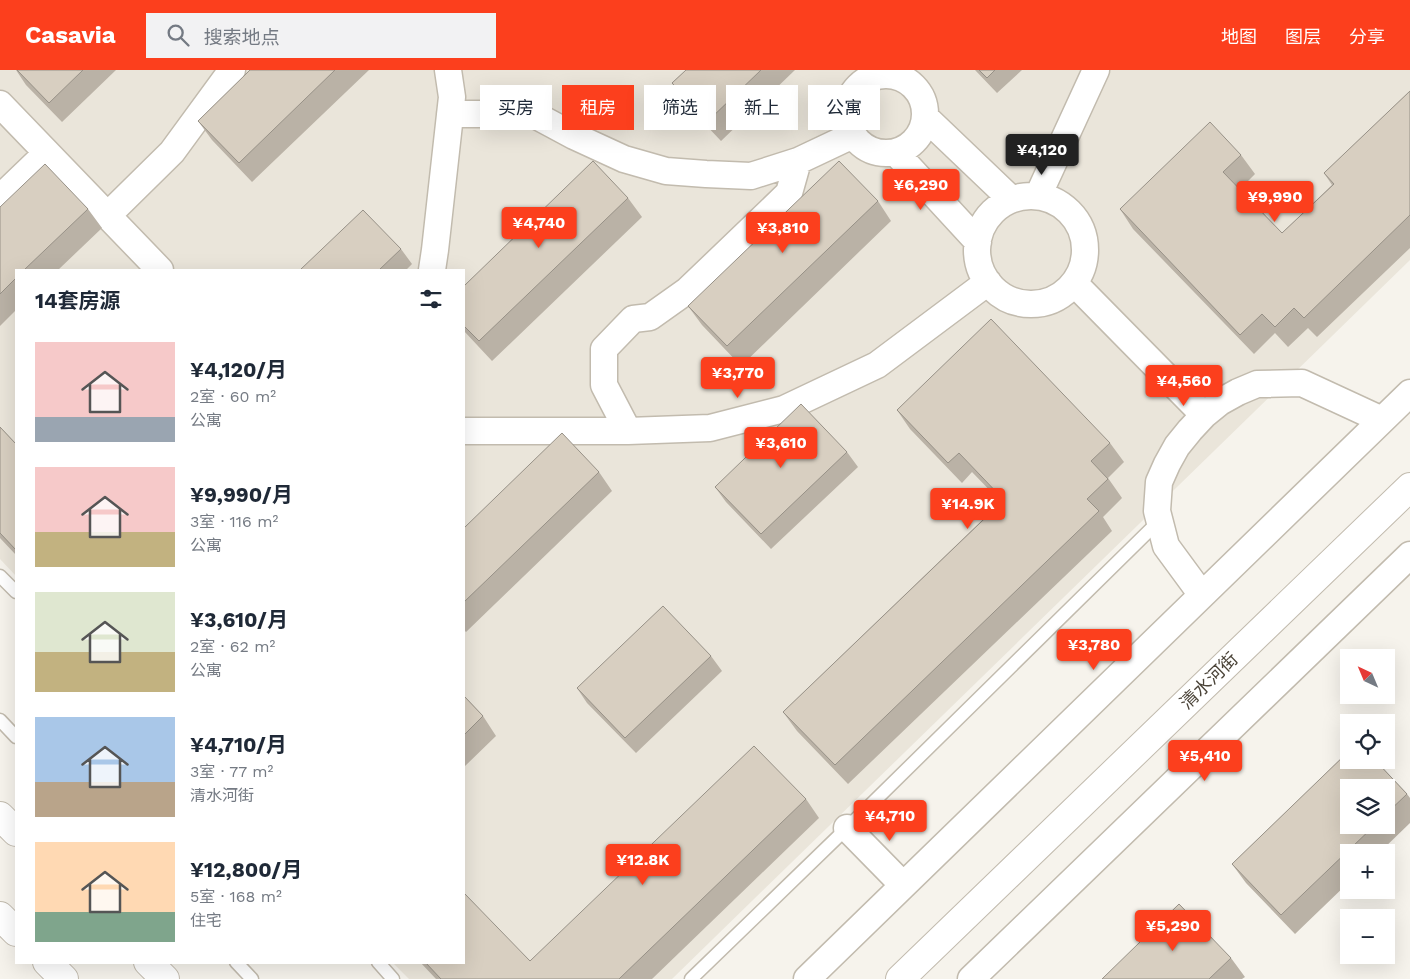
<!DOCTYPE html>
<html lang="zh">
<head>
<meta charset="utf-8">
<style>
	body { margin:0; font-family:"Work Sans","Noto Sans SC",sans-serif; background:#f2f2f3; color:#1f2937; height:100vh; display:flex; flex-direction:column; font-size:19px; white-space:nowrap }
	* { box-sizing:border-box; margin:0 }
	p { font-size:16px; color:#747a83 }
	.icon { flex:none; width:28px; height:28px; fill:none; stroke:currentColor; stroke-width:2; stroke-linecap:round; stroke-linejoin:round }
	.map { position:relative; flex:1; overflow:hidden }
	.sheet { position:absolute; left:15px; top:199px; width:450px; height:695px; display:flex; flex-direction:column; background:#fff; border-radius:0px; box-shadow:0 5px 20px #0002 }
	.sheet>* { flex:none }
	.top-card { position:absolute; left:480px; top:15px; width:475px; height:45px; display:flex; gap:10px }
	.needle { width:32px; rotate:316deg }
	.fabs { position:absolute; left:1340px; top:579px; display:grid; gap:10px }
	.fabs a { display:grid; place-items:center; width:55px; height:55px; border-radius:0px; background:#fff; box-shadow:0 5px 20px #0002; font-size:25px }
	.price { position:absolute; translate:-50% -42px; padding:0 11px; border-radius:5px; background:#fc3f1d; color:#fff; font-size:16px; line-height:32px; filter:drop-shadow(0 1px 2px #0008) }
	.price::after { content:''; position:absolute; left:50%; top:30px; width:15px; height:11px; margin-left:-8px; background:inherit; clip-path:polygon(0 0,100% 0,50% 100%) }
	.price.selected { background:#222; color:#fff }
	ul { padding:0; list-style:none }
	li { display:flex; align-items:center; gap:15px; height:125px; padding:0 20px }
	li span { display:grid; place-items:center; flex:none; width:140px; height:100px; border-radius:0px; color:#555 }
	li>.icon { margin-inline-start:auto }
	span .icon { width:60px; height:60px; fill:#fffc; stroke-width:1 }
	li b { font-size:21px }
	h2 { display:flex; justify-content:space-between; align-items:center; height:60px; padding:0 20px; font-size:21px }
	.chip { padding:0 18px; border-radius:0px; background:#fff; box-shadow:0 5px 20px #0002; font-size:18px; line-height:45px }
	.chip.selected { background:#fc3f1d; color:#fff }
	header { display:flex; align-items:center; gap:30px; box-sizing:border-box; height:70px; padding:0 25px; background:#fc3f1d; color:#fff }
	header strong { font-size:24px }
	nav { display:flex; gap:28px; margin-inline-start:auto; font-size:18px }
	.search { width:350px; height:45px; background:#f2f2f3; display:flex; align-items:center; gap:12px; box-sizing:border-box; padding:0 18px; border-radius:0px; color:#747a83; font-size:19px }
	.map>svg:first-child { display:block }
</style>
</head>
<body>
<header>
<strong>Casavia</strong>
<div class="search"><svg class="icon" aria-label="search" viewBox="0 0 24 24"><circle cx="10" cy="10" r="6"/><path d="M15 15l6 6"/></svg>搜索地点</div>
<nav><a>地图</a><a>图层</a><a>分享</a></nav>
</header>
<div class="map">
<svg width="1410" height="909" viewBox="0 0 1410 909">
	<rect width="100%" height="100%" fill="#f6f3ec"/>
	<path fill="#eae5da" d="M 0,0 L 1410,0 L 1410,190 L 672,909 L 409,909 L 393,893 L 464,892 L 464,200 L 16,200 L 16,506 L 0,489 Z"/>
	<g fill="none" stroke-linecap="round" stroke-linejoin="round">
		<g stroke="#c2bbae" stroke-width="15">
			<path id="service" d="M 0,506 L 16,522
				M 0,650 L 16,667
				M 236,892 L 252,909
				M 378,892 L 393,909
				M 691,909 L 847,758 L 1160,450"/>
		</g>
		<g stroke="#c2bbae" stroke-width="29">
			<path id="minor" d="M847 44a39 39 0 1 1 78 0a39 39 0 1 1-78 0Z
				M 0,34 L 160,200
				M 450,44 L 533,44 L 574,66 L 624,89 L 666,101 L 706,104 L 751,106 L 798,91 L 853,65
				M 925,47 L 1011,129
				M 896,83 L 978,172
				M 1038,126 L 1096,0
				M977 180a54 54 0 1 1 108 0a54 54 0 1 1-108 0Z
				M 0,128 L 47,83
				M 107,146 L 172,82 L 232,0
				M 432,200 L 435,180 L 452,27 L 448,0
				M 1074,213 L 1204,345
				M 464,361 L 628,361 L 710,358 L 784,339 L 877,295 L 988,212
				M 628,361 L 604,315 L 604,279 L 633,249 L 650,247 L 688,220 L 789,123 L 798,91
				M 1202,525 L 1166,476 L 1157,441 L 1159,412 L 1167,394 L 1177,376 L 1190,360 L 1204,345 L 1220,332 L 1238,322 L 1257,314 L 1302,313 L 1382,350
				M 847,758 L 903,815
				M 807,909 L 1410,323
				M 971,909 L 1410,485"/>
		</g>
		<g stroke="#c2bbae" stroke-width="30">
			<path id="tertiary" d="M 0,746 L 16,762
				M 0,846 L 16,862
				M 47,892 L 64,909
				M 148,892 L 165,909
				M 900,909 L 1410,417"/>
		</g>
		<use href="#service" stroke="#fff" stroke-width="12"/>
		<use href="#minor" stroke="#fff" stroke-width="26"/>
		<use href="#tertiary" stroke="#fff" stroke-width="28"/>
	</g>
	<path fill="#bab2a6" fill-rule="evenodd" d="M 16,0 L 116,0 L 62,52 L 26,15 Z
		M 250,0 L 369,0 L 252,112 L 212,70 L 198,51 Z
		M 686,0 L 795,0 L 721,71 L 685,33 L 672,13 Z
		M 975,0 L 1022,0 L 997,23 Z
		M 1410,21 L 1410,178 L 1317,267 L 1308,258 L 1288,277 L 1275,263 L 1254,284 L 1133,159 L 1120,139 L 1241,85 L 1255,104 L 1240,119 L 1282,163 L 1332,115 L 1324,103 Z
		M 628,128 L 642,147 L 492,291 L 464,261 L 464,216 Z
		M 878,131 L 891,151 L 741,296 L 702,255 L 688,236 Z
		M 0,137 L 88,139 L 102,158 L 58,200 L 16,200 L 16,240 L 0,256 Z
		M 401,179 L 412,194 L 406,200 L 300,200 Z
		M 897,340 L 1110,373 L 1124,392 L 1108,408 L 1122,428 L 1103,447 L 1112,461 L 848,714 L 797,661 L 783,642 L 1001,432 L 972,402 L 962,413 L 910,359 Z
		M 0,357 L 16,374 L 16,485 L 0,468 Z
		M 847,382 L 858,397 L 771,479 L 726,432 L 715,417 Z
		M 599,402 L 612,421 L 466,562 L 464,560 L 464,458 Z
		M 711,586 L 722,601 L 636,683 L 587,633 L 577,618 Z
		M 464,626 L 483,646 L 496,666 L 464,697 Z
		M 1349,681 L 1349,690 L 1375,690 L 1407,724 L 1410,728 L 1410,753 L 1380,782 L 1349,782 L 1349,812 L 1295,864 L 1246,813 L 1232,794 ZM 1349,718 L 1386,718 L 1386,755 L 1349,755 Z
		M 806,729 L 819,748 L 652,909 L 436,909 L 420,892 L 530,891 Z
		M 1231,888 L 1245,907 L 1242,909 L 1102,909 Z"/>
	<path fill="#d8cfc1" stroke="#979187" d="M 17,0 L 83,0 L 49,33 Z
		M 250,0 L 335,0 L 239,93 L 198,51 Z
		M 686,0 L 761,0 L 708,51 L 672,13 Z
		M 979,0 L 995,0 L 987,8 Z
		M 1410,21 L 1410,145 L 1304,248 L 1294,238 L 1275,257 L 1262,244 L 1240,265 L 1120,139 L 1210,52 L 1241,85 L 1223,102 L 1282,163 L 1334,114 L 1324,103 Z
		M 593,91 L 628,128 L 479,271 L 464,256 L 464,216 Z
		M 839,91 L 878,131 L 727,276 L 688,236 Z
		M 45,94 L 88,139 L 24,200 L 16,200 L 16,208 L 0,224 L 0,137 Z
		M 363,140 L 401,179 L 379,200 L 300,200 Z
		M 991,249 L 1110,373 L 1091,391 L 1108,409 L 1087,429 L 1099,441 L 835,695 L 783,642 L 1004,430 L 959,383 L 948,393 L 897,340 Z
		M 801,334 L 847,382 L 761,464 L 715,417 Z
		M 0,357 L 16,374 L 16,480 L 0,463 Z
		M 562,363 L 599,402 L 464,532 L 464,458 Z
		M 663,536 L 711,586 L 625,668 L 577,618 Z
		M 464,626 L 483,646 L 464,665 Z
		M 754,676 L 806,729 L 619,909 L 441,909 L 425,892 L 464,892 L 464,823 L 530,891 Z
		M 1349,681 L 1349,690 L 1375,690 L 1407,724 L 1386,744 L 1386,718 L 1349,718 L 1349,755 L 1375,755 L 1281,845 L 1232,794 Z
		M 1179,834 L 1231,888 L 1209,909 L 1102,909 Z"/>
	<g text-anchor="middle" stroke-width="5" stroke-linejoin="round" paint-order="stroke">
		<g font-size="18" fill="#4b4439" stroke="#fff">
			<text transform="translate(1209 611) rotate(-44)" y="6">清水河街</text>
		</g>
	</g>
</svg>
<div class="fabs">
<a><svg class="needle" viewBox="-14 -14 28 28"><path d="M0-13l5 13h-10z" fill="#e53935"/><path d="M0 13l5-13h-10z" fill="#747a83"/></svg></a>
<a><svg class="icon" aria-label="locate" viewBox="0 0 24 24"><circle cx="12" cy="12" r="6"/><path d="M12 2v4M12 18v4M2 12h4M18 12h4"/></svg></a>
<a><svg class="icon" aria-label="layers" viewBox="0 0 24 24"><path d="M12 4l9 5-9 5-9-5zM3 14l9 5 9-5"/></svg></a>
<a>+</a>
<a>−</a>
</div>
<b class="price selected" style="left:1042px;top:106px">¥4,120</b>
<b class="price" style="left:921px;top:141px">¥6,290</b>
<b class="price" style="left:1275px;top:153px">¥9,990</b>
<b class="price" style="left:539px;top:179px">¥4,740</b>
<b class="price" style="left:783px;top:184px">¥3,810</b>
<b class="price" style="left:738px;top:329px">¥3,770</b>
<b class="price" style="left:1184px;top:337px">¥4,560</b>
<b class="price" style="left:781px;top:399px">¥3,610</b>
<b class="price" style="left:968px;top:460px">¥14.9K</b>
<b class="price" style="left:1094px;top:601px">¥3,780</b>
<b class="price" style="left:1205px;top:712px">¥5,410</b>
<b class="price" style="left:890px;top:772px">¥4,710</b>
<b class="price" style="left:643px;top:816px">¥12.8K</b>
<b class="price" style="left:1173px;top:882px">¥5,290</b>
<div class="top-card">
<a class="chip">买房</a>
<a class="chip selected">租房</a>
<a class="chip">筛选</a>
<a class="chip">新上</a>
<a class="chip">公寓</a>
</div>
<section class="sheet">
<h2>14套房源<svg class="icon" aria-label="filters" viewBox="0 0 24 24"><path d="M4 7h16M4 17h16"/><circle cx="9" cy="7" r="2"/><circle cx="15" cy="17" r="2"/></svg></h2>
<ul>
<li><span style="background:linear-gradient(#f6c9c9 75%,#9aa5b1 0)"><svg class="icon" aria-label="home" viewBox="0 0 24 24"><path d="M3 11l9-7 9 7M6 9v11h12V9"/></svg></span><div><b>¥4,120/月</b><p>2室 · 60 m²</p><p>公寓</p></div></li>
<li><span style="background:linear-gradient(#f6c9c9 65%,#c2b280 0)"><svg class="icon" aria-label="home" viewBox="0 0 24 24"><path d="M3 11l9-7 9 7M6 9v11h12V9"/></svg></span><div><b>¥9,990/月</b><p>3室 · 116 m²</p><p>公寓</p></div></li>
<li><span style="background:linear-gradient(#dfe7d0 60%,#c2b280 0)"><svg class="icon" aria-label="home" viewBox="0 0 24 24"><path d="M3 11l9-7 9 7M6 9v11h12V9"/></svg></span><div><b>¥3,610/月</b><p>2室 · 62 m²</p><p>公寓</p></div></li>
<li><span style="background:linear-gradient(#a9c7e8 65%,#b9a48a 0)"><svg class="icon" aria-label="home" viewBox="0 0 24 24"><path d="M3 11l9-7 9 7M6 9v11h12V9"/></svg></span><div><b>¥4,710/月</b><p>3室 · 77 m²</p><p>清水河街</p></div></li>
<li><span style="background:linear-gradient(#ffd9b3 70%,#7fa58c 0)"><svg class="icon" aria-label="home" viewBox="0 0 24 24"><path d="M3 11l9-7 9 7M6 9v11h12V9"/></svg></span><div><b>¥12,800/月</b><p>5室 · 168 m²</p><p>住宅</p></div></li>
</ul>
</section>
</div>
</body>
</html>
